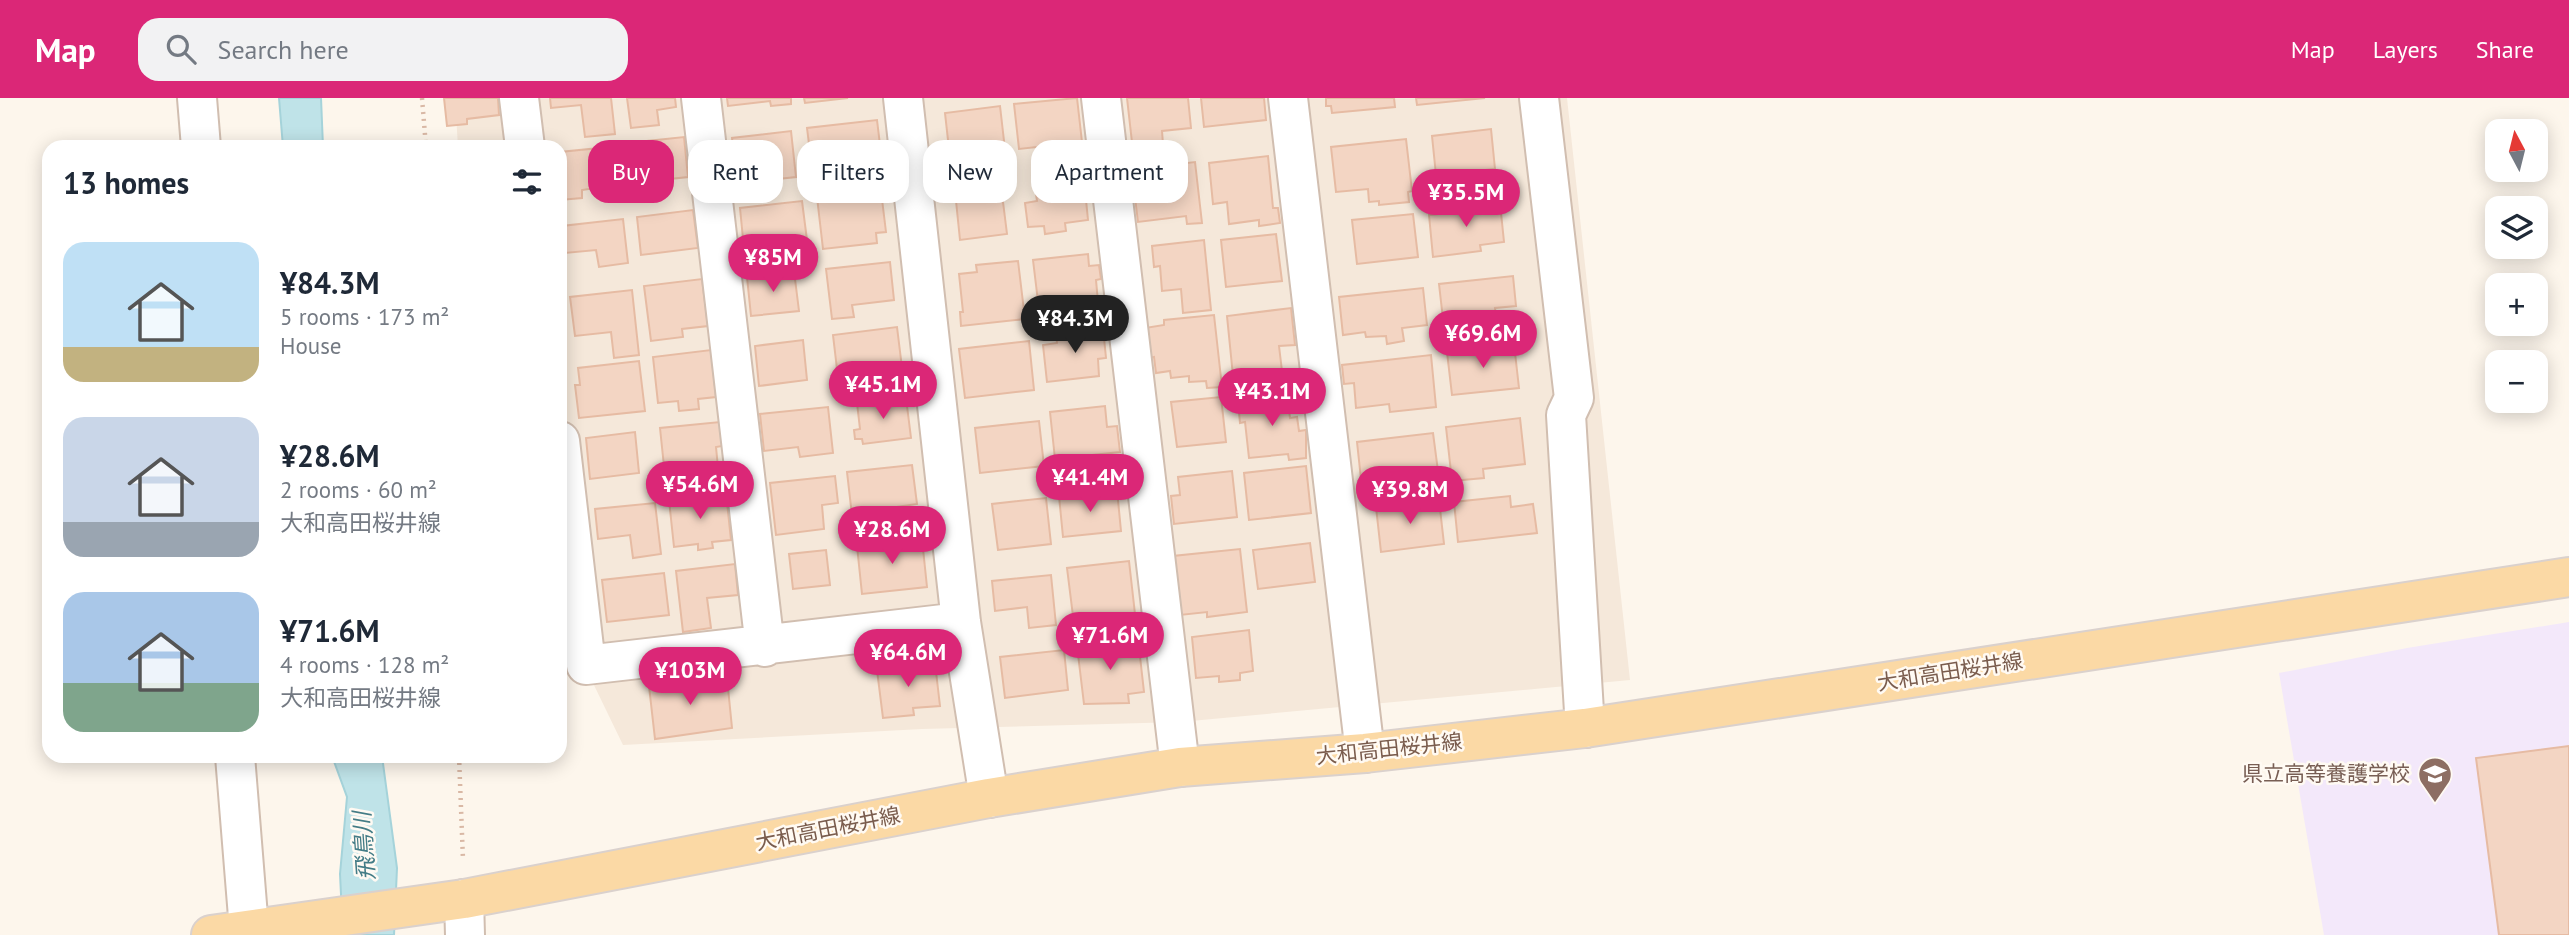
<!DOCTYPE html>
<html lang="en">
<head>
<meta charset="utf-8">
<style>
	body { margin:0; font-family:"PT Sans","Noto Sans JP",sans-serif; background:#f2f2f3; color:#1f2937; height:100vh; display:flex; flex-direction:column; font-size:26px; white-space:nowrap }
	* { box-sizing:border-box; margin:0 }
	p { font-size:23px; color:#747a83 }
	.icon { flex:none; width:38px; height:38px; fill:none; stroke:currentColor; stroke-width:2; stroke-linecap:round; stroke-linejoin:round }
	.map { position:relative; flex:1; overflow:hidden }
	.drawer { position:absolute; left:42px; top:42px; width:525px; height:623px; display:flex; flex-direction:column; background:#fff; border-radius:21px; box-shadow:0 4px 18px #0003 }
	.drawer>* { flex:none }
	.guide { position:absolute; left:588px; top:42px; width:665px; height:63px; display:flex; gap:14px }
	.needle { width:46px; rotate:353deg }
	.controls { position:absolute; left:2485px; top:21px; display:grid; gap:14px }
	.controls a { display:grid; place-items:center; width:63px; height:63px; border-radius:14px; background:#fff; box-shadow:0 4px 18px #0003; font-size:35px }
	.price { position:absolute; translate:-50% -60px; padding:0 16px; border-radius:24px; background:#db2777; color:#fff; font-size:23px; line-height:46px; filter:drop-shadow(0 2px 4px #0008) }
	.price::after { content:''; position:absolute; left:50%; top:42px; width:21px; height:16px; margin-left:-10px; background:inherit; clip-path:polygon(0 0,100% 0,50% 100%) }
	.price.current { background:#222; color:#fff }
	ul { padding:0; list-style:none }
	li { display:flex; align-items:center; gap:21px; height:175px; padding:0 21px }
	li span { display:grid; place-items:center; flex:none; width:196px; height:140px; border-radius:21px; color:#555 }
	li>.icon { margin-inline-start:auto }
	span .icon { width:84px; height:84px; fill:#fffc; stroke-width:1 }
	li b { font-size:30px }
	h2 { display:flex; justify-content:space-between; align-items:center; height:84px; padding:0 21px; font-size:30px }
	.pill { padding:0 24px; border-radius:21px; background:#fff; box-shadow:0 4px 18px #0003; font-size:24px; line-height:63px }
	.pill.current { background:#db2777; color:#fff }
	header { display:flex; align-items:center; gap:42px; box-sizing:border-box; height:98px; padding:0 35px; background:#db2777; color:#fff }
	header strong { font-size:33px }
	nav { display:flex; gap:38px; margin-inline-start:auto; font-size:24px }
	.search { width:490px; height:63px; background:#f2f2f3; display:flex; align-items:center; gap:18px; box-sizing:border-box; padding:0 24px; border-radius:21px; color:#747a83; font-size:26px }
	.map>svg:first-child { display:block }
</style>
</head>
<body>
<header>
<strong>Map</strong>
<div class="search"><svg class="icon" aria-label="search" viewBox="0 0 24 24"><circle cx="10" cy="10" r="6"/><path d="M15 15l6 6"/></svg>Search here</div>
<nav><a>Map</a><a>Layers</a><a>Share</a></nav>
</header>
<div class="map">
<svg width="2569" height="837" viewBox="0 0 2569 837">
	<rect width="100%" height="100%" fill="#fdf6ec"/>
	<path fill="#f5e8da" d="M 455,0 L 1567,0 L 1630,582 L 1180,624 L 922,631 L 623,647 L 560,517 L 560,49 L 458,49 Z"/>
	<path fill="#f3e8fa" d="M 2569,524 L 2569,837 L 2324,837 L 2279,575 L 2407,550 Z"/>
	<path fill="#bfe3e8" stroke="#a5d3da" stroke-width="2" d="M 279,0 L 321,0 L 323,49 L 283,49 Z
		M 332,658 L 382,658 L 397,770 L 394,837 L 343,837 L 340,776 L 347,699 Z"/>
	<path fill="#f3d5c3" stroke="#e6bba3" stroke-width="2" d="M 444,0 L 498,0 L 499,17 L 467,21 L 467,26 L 447,28 Z
		M 550,0 L 611,0 L 615,36 L 585,39 L 581,7 L 551,10 Z
		M 627,0 L 675,0 L 676,9 L 657,12 L 659,27 L 631,30 Z
		M 727,0 L 791,0 L 791,6 L 771,8 L 770,3 L 728,8 Z
		M 804,0 L 848,0 L 805,5 Z
		M 1077,0 L 1082,44 L 1019,51 L 1014,6 Z
		M 1127,0 L 1188,0 L 1191,30 L 1162,33 L 1164,59 L 1134,62 Z
		M 1201,0 L 1264,0 L 1266,22 L 1204,29 Z
		M 1326,0 L 1394,0 L 1395,9 L 1332,15 L 1331,8 L 1326,8 Z
		M 1416,0 L 1485,0 L 1417,7 Z
		M 1000,8 L 1007,69 L 988,70 L 987,65 L 951,69 L 945,15 Z
		M 877,22 L 880,47 L 869,49 L 870,64 L 812,70 L 807,30 Z
		M 1491,31 L 1495,71 L 1436,77 L 1432,38 Z
		M 791,33 L 796,79 L 769,82 L 768,71 L 736,75 L 732,40 Z
		M 684,39 L 688,79 L 642,84 L 638,44 Z
		M 1406,41 L 1412,93 L 1408,94 L 1409,104 L 1379,107 L 1379,103 L 1369,104 L 1368,91 L 1336,94 L 1331,49 Z
		M 615,44 L 618,71 L 606,73 L 608,88 L 582,92 L 582,100 L 560,102 L 560,54 L 609,49 L 608,45 Z
		M 1268,58 L 1273,110 L 1278,110 L 1280,125 L 1259,128 L 1259,122 L 1229,126 L 1227,104 L 1213,106 L 1209,65 Z
		M 1195,64 L 1202,125 L 1187,126 L 1186,118 L 1138,124 L 1133,83 L 1146,81 L 1144,70 Z
		M 1084,82 L 1088,122 L 1065,125 L 1066,133 L 1045,136 L 1044,128 L 1028,129 L 1025,105 L 1037,103 L 1035,88 Z
		M 1001,88 L 1007,136 L 960,142 L 955,93 Z
		M 881,93 L 886,134 L 876,135 L 877,145 L 823,151 L 817,99 Z
		M 802,103 L 808,150 L 785,153 L 784,147 L 744,151 L 740,110 Z
		M 1500,105 L 1504,144 L 1480,147 L 1481,153 L 1433,159 L 1429,117 L 1438,116 L 1438,112 Z
		M 693,112 L 698,150 L 641,157 L 637,119 Z
		M 1413,116 L 1418,159 L 1357,166 L 1352,122 Z
		M 623,121 L 628,165 L 599,169 L 596,152 L 565,155 L 562,128 Z
		M 1276,136 L 1282,183 L 1226,189 L 1221,142 Z
		M 1204,142 L 1211,212 L 1183,215 L 1181,191 L 1162,193 L 1160,168 L 1154,169 L 1152,148 Z
		M 1088,156 L 1089,168 L 1099,167 L 1101,181 L 1096,182 L 1098,204 L 1066,208 L 1066,214 L 1040,220 L 1033,162 Z
		M 1018,163 L 1025,221 L 961,228 L 960,214 L 963,214 L 959,176 L 977,174 L 976,167 Z
		M 890,164 L 894,202 L 852,207 L 854,219 L 832,221 L 826,171 Z
		M 794,173 L 799,213 L 751,218 L 747,179 Z
		M 1513,178 L 1516,208 L 1495,210 L 1497,224 L 1482,225 L 1483,233 L 1462,236 L 1461,228 L 1444,230 L 1439,186 Z
		M 702,181 L 708,228 L 682,231 L 683,239 L 651,243 L 644,188 Z
		M 1423,190 L 1427,227 L 1402,230 L 1404,243 L 1387,246 L 1386,238 L 1366,239 L 1365,234 L 1343,237 L 1339,199 Z
		M 632,192 L 639,257 L 614,260 L 611,234 L 575,238 L 570,199 Z
		M 1291,210 L 1295,247 L 1279,248 L 1282,273 L 1233,278 L 1227,218 Z
		M 1214,217 L 1222,289 L 1207,290 L 1206,283 L 1189,284 L 1189,278 L 1171,280 L 1170,273 L 1156,275 L 1154,259 L 1149,260 L 1145,230 L 1164,227 L 1164,222 Z
		M 897,229 L 903,278 L 839,288 L 833,237 Z
		M 1103,230 L 1106,260 L 1098,261 L 1099,278 L 1047,284 L 1043,247 L 1057,245 L 1056,236 Z
		M 803,242 L 807,282 L 759,288 L 755,248 Z
		M 1029,243 L 1034,292 L 965,300 L 959,251 Z
		M 1514,246 L 1519,290 L 1452,297 L 1447,254 Z
		M 711,252 L 716,299 L 698,301 L 699,311 L 679,313 L 678,303 L 658,305 L 653,259 Z
		M 1431,257 L 1436,309 L 1390,314 L 1389,306 L 1356,310 L 1354,285 L 1344,286 L 1342,267 Z
		M 639,263 L 645,313 L 579,320 L 575,287 L 580,287 L 578,270 Z
		M 1287,296 L 1290,320 L 1297,319 L 1299,333 L 1306,332 L 1306,360 L 1289,362 L 1288,356 L 1249,360 L 1245,324 L 1240,325 L 1238,303 Z
		M 1221,299 L 1226,344 L 1177,349 L 1171,304 Z
		M 906,300 L 911,340 L 863,346 L 862,341 L 855,341 L 854,332 L 860,331 L 857,305 Z
		M 1105,308 L 1107,329 L 1117,328 L 1120,354 L 1055,361 L 1050,314 Z
		M 828,309 L 833,355 L 800,359 L 798,349 L 764,353 L 760,316 Z
		M 1520,320 L 1525,366 L 1483,371 L 1484,380 L 1452,383 L 1446,329 Z
		M 1039,323 L 1044,368 L 980,375 L 975,330 Z
		M 720,324 L 722,348 L 716,349 L 719,380 L 710,381 L 711,390 L 688,393 L 685,376 L 665,378 L 660,330 Z
		M 635,334 L 639,375 L 590,381 L 586,340 Z
		M 1433,335 L 1438,373 L 1361,381 L 1357,344 Z
		M 912,367 L 917,406 L 889,410 L 891,431 L 854,435 L 847,374 Z
		M 1306,368 L 1311,415 L 1249,422 L 1244,375 Z
		M 1232,373 L 1237,419 L 1174,426 L 1171,398 L 1180,397 L 1178,379 Z
		M 835,378 L 838,405 L 822,407 L 824,431 L 776,437 L 770,385 Z
		M 1117,392 L 1121,433 L 1063,439 L 1059,398 Z
		M 726,395 L 731,442 L 712,444 L 713,450 L 698,452 L 698,446 L 674,449 L 669,402 Z
		M 1510,398 L 1511,409 L 1533,406 L 1537,435 L 1458,444 L 1454,404 Z
		M 1046,400 L 1051,446 L 998,452 L 992,406 Z
		M 1439,402 L 1444,446 L 1381,454 L 1376,409 Z
		M 655,405 L 661,456 L 633,460 L 630,437 L 598,441 L 595,411 Z
		M 922,441 L 927,489 L 862,496 L 857,448 Z
		M 1310,445 L 1315,484 L 1258,491 L 1253,452 Z
		M 1240,451 L 1247,514 L 1207,519 L 1207,514 L 1180,517 L 1173,458 Z
		M 826,452 L 830,487 L 793,491 L 789,456 Z
		M 1129,463 L 1135,516 L 1125,516 L 1126,520 L 1088,524 L 1089,540 L 1076,542 L 1067,470 Z
		M 735,466 L 738,497 L 707,500 L 711,530 L 683,534 L 676,473 Z
		M 664,475 L 669,517 L 607,524 L 602,482 Z
		M 1051,477 L 1056,527 L 1029,530 L 1027,509 L 995,513 L 992,483 Z
		M 1249,532 L 1253,573 L 1240,575 L 1240,582 L 1219,584 L 1219,578 L 1196,580 L 1192,539 Z
		M 1138,541 L 1144,594 L 1128,596 L 1129,605 L 1084,606 L 1077,548 Z
		M 1064,552 L 1068,592 L 1005,600 L 1000,559 Z
		M 935,565 L 940,608 L 913,610 L 914,617 L 883,620 L 877,572 Z
		M 688,579 L 688,584 L 727,580 L 732,630 L 655,641 L 649,588 L 662,587 L 662,582 Z
		M 2569,648 L 2569,837 L 2499,837 L 2476,660 Z"/>
	<g fill="none" stroke-linecap="round" stroke-linejoin="round">
		<g stroke="#d1beb0" stroke-width="42">
			<path id="minor" d="M 197,0 L 201,49
				M 519,0 L 525,49
				M 701,0 L 765,549
				M 903,0 L 961,524 L 989,700
				M 1101,0 L 1180,669
				M 1288,0 L 1365,655
				M 1539,0 L 1574,300 L 1566,317 L 1585,630
				M 560,343 L 586,567 L 961,524
				M 235,658 L 249,831
				M 464,801 L 465,837"/>
		</g>
		<g stroke="#dad1cd" stroke-width="42">
			<path id="major" d="M 211,837 L 464,801 L 989,700 L 1180,669 L 1365,655 L 1585,630 L 2569,479"/>
		</g>
		<path stroke="#d9b8a5" stroke-width="4.5" stroke-dasharray="2 5" stroke-linecap="butt" d="M 422,0 L 426,49
			M 459,658 L 463,762"/>
		<use href="#minor" stroke="#fff" stroke-width="38"/>
		<use href="#major" stroke="#fbd9a5" stroke-width="38"/>
	</g>
	<defs>
		<g id="school-pin" transform="scale(1.75)"><path d="M0 17L-7.5 6A9.5 9.5 0 1 1 7.5 6Z" fill="#8d6e63" stroke="#fffaf3"/><path d="M0-5L7-2L0 1L-7-2ZM-4 1L0 2.5L4 1V4Q0 6-4 4Z" fill="#fff"/></g>
	</defs>
	<g fill-rule="evenodd">
		<use href="#school-pin" x="2435" y="676"/>
	</g>
	<g text-anchor="middle" stroke-width="5" stroke-linejoin="round" paint-order="stroke">
		<g font-size="21" fill="#7a5c4d" stroke="#fffaf3">
			<text transform="translate(1950 574) rotate(-9)" y="7">大和高田桜井線</text>
			<text transform="translate(1389 651) rotate(-6)" y="7">大和高田桜井線</text>
			<text transform="translate(828 731) rotate(-11)" y="7">大和高田桜井線</text>
		</g>
		<g font-size="21" fill="#785e54" stroke="#fffaf3" text-anchor="end">
			<text x="2410" y="683">県立高等養護学校</text>
		</g>
		<g font-size="23" font-style="italic" fill="#437c86" stroke="#fffaf3">
			<text transform="translate(364 748) rotate(-94)" y="8">飛鳥川</text>
		</g>
	</g>
</svg>
<div class="controls">
<a><svg class="needle" viewBox="-14 -14 28 28"><path d="M0-13l5 13h-10z" fill="#e53935"/><path d="M0 13l5-13h-10z" fill="#747a83"/></svg></a>
<a><svg class="icon" aria-label="layers" viewBox="0 0 24 24"><path d="M12 4l9 5-9 5-9-5zM3 14l9 5 9-5"/></svg></a>
<a>+</a>
<a>−</a>
</div>
<b class="price" style="left:1466px;top:131px">¥35.5M</b>
<b class="price" style="left:773px;top:196px">¥85M</b>
<b class="price current" style="left:1075px;top:257px">¥84.3M</b>
<b class="price" style="left:1483px;top:272px">¥69.6M</b>
<b class="price" style="left:883px;top:323px">¥45.1M</b>
<b class="price" style="left:1272px;top:330px">¥43.1M</b>
<b class="price" style="left:1090px;top:416px">¥41.4M</b>
<b class="price" style="left:700px;top:423px">¥54.6M</b>
<b class="price" style="left:1410px;top:428px">¥39.8M</b>
<b class="price" style="left:892px;top:468px">¥28.6M</b>
<b class="price" style="left:1110px;top:574px">¥71.6M</b>
<b class="price" style="left:908px;top:591px">¥64.6M</b>
<b class="price" style="left:690px;top:609px">¥103M</b>
<div class="guide">
<a class="pill current">Buy</a>
<a class="pill">Rent</a>
<a class="pill">Filters</a>
<a class="pill">New</a>
<a class="pill">Apartment</a>
</div>
<section class="drawer">
<h2>13 homes<svg class="icon" aria-label="filters" viewBox="0 0 24 24"><path d="M4 7h16M4 17h16"/><circle cx="9" cy="7" r="2"/><circle cx="15" cy="17" r="2"/></svg></h2>
<ul>
<li><span style="background:linear-gradient(#bfe0f5 75%,#c2b280 0)"><svg class="icon" aria-label="home" viewBox="0 0 24 24"><path d="M3 11l9-7 9 7M6 9v11h12V9"/></svg></span><div><b>¥84.3M</b><p>5 rooms · 173 m²</p><p>House</p></div></li>
<li><span style="background:linear-gradient(#c9d6e8 75%,#9aa5b1 0)"><svg class="icon" aria-label="home" viewBox="0 0 24 24"><path d="M3 11l9-7 9 7M6 9v11h12V9"/></svg></span><div><b>¥28.6M</b><p>2 rooms · 60 m²</p><p>大和高田桜井線</p></div></li>
<li><span style="background:linear-gradient(#a9c7e8 65%,#7fa58c 0)"><svg class="icon" aria-label="home" viewBox="0 0 24 24"><path d="M3 11l9-7 9 7M6 9v11h12V9"/></svg></span><div><b>¥71.6M</b><p>4 rooms · 128 m²</p><p>大和高田桜井線</p></div></li>
</ul>
</section>
</div>
</body>
</html>
